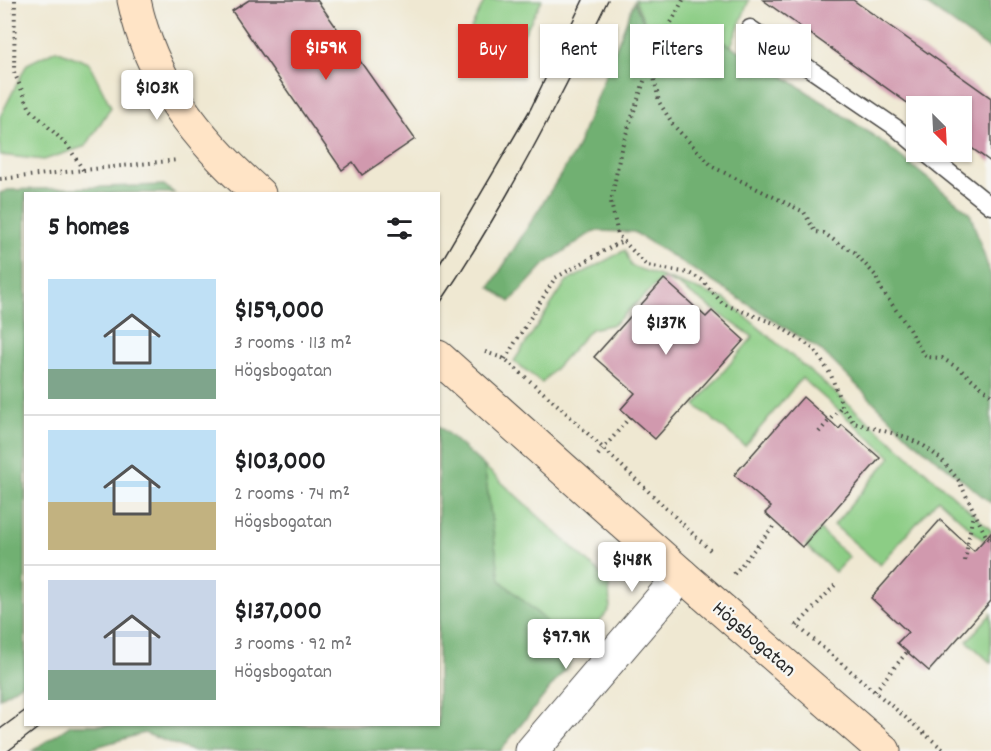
<!DOCTYPE html>
<html lang="en">
<head>
<meta charset="utf-8">
<style>
	body { margin:0; font-family:Dekko,sans-serif; background:#f6f6f6; color:#202124; height:100vh; display:flex; flex-direction:column; font-size:22px; white-space:nowrap }
	* { box-sizing:border-box; margin:0 }
	p { font-size:20px; color:#757577 }
	.icon { flex:none; width:33px; height:33px; fill:none; stroke:currentColor; stroke-width:2; stroke-linecap:round; stroke-linejoin:round }
	.map { position:relative; flex:1; overflow:hidden }
	.panel { position:absolute; left:24px; top:192px; width:416px; height:534px; display:flex; flex-direction:column; background:#fff; border-radius:0px; box-shadow:0 2px 4px #0004 }
	.panel>* { flex:none }
	.guide { position:absolute; left:458px; top:24px; width:442px; height:54px; display:flex; gap:12px }
	.needle { width:39px; rotate:156deg }
	.buttons { position:absolute; left:906px; top:96px; display:grid; gap:12px }
	.buttons a { display:grid; place-items:center; width:66px; height:66px; border-radius:0px; background:#fff; box-shadow:0 2px 4px #0004; font-size:30px }
	.price { position:absolute; translate:-50% -51px; padding:0 14px; border-radius:6px; background:#fff; color:#222; font-size:20px; line-height:39px; filter:drop-shadow(0 2px 3px #0008) }
	.price::after { content:''; position:absolute; left:50%; top:36px; width:18px; height:14px; margin-left:-9px; background:inherit; clip-path:polygon(0 0,100% 0,50% 100%) }
	.price.active { background:#d93025; color:#fff }
	ul { padding:0; list-style:none }
	li { display:flex; align-items:center; gap:18px; height:150px; padding:0 24px }
	li+li { border-top:2px solid #e0e0e0 }
	li span { display:grid; place-items:center; flex:none; width:168px; height:120px; border-radius:0px; color:#555 }
	li>.icon { margin-inline-start:auto }
	span .icon { width:72px; height:72px; fill:#fffc; stroke-width:1 }
	li b { font-size:26px }
	h2 { display:flex; justify-content:space-between; align-items:center; height:72px; padding:0 24px; font-size:26px }
	.tag { padding:0 21px; border-radius:0px; background:#fff; box-shadow:0 2px 4px #0004; font-size:21px; line-height:54px }
	.tag.active { background:#d93025; color:#fff }
	.map>svg:first-child { display:block }
</style>
</head>
<body>
<div class="map">
<svg width="991" height="751" viewBox="0 0 991 751">
	<rect width="100%" height="100%" fill="#f6f6f2"/>
	<filter id="ink" filterUnits="userSpaceOnUse"><feTurbulence type="fractalNoise" baseFrequency=".0167" numOctaves="2"/><feDisplacementMap in="SourceGraphic" scale="12" xChannelSelector="R" yChannelSelector="G"/><feConvolveMatrix kernelMatrix="1 2 1 2 8 2 1 2 1" color-interpolation-filters="sRGB"/></filter>
	<filter id="wash" filterUnits="userSpaceOnUse"><feTurbulence type="fractalNoise" baseFrequency=".008" numOctaves="4" result="noise"/><feDisplacementMap in="SourceGraphic" scale="24" xChannelSelector="R" yChannelSelector="G"/><feGaussianBlur stdDeviation="1.35" result="paint"/><feColorMatrix in="noise" values="0 0 0 0 0 0 0 0 0 0 0 0 0 0 0 0 0 1.4 0 .05"/><feComposite in="paint" operator="in"/></filter>
	<g filter="url(#wash)">
		<rect width="100%" height="100%" fill="#efe8d2"/>
		<path fill="#8ccd85" stroke="#5c7c58" stroke-width="1.5" d="M 485,0 L 542,0 L 510,60 L 471,28 Z
			M 635,0 L 749,0 L 731,46 L 708,34 L 663,64 Z
			M 56,50 L 89,63 L 111,107 L 86,146 L 44,160 L 0,155 L 0,117 L 27,64 Z
			M 625,250 L 631,266 L 725,299 L 902,450 L 991,530 L 991,547 L 938,499 L 880,565 L 834,525 L 891,457 L 802,378 L 745,446 L 695,405 L 753,337 L 678,285 L 663,278 L 614,324 L 591,329 L 542,383 L 514,361 L 566,282 Z
			M 484,466 L 601,574 L 609,584 L 610,608 L 563,672 L 544,619 L 500,581 Z
			M 820,530 L 849,557 L 835,572 L 806,546 Z
			M 991,614 L 991,663 L 967,641 Z"/>
		<path fill="#71b072" stroke="#4e6e4e" stroke-width="1.5" d="M 920,0 L 991,0 L 991,50 Z
			M 634,2 L 663,63 L 709,34 L 771,68 L 879,139 L 970,213 L 991,276 L 991,503 L 911,439 L 822,351 L 634,232 L 594,231 L 545,264 L 510,302 L 490,287 L 575,152 Z
			M 164,185 L 174,193 L 26,194 L 25,681 L 0,698 L 0,193 L 8,190 Z
			M 438,425 L 484,466 L 500,580 L 544,619 L 563,672 L 500,751 L 192,751 L 144,733 L 82,751 L 32,751 L 71,725 L 438,724 Z"/>
		<g id="blocks">
			<path fill="#d199ae" d="M 249,0 L 317,0 L 415,139 L 362,175 L 353,162 L 342,170 L 232,11 Z
				M 763,0 L 853,0 L 991,98 L 991,162 L 962,141 L 962,106 L 916,106 L 916,109 Z
				M 664,279 L 706,317 L 712,311 L 744,340 L 655,439 L 621,409 L 635,393 L 594,357 Z
				M 803,397 L 839,429 L 842,425 L 880,458 L 802,547 L 765,513 L 771,507 L 734,475 Z
				M 940,520 L 974,551 L 991,532 L 991,601 L 929,671 L 897,643 L 908,632 L 871,598 Z"/>
		</g>
	</g>
	<g filter="url(#ink)">
		<use href="#blocks" fill-opacity="0" stroke="#484744" stroke-width="1.5"/>
		<g fill="none" stroke-linecap="round" stroke-linejoin="round">
			<g stroke="#484744" stroke-width="19">
				<path id="lane" d="M 750,28 L 895,127 L 916,145
					M 924,152 L 991,206"/>
			</g>
			<g stroke="#484744" stroke-width="35">
				<path id="street" d="M 532,751 L 682,575"/>
			</g>
			<g stroke="#484744" stroke-width="35">
				<path id="secondary" d="M 134,0 C 151,82 198,140 259,194
					M 438,357 L 682,575 L 884,751"/>
			</g>
			<path stroke="#484744" stroke-width="4" stroke-dasharray="1.5 4.5" stroke-linecap="butt" d="M 15,0 L 14,72 L 30,109 L 68,146 L 83,170
				M 683,0 L 651,61 L 621,149 L 611,202 L 618,235 L 647,266 L 689,273 L 702,280 L 723,304 L 776,324 L 814,349 L 831,375 L 842,406 L 854,423 L 903,436 L 924,446 L 942,460 L 959,481 L 987,538 L 991,540
				M 651,62 L 659,102 L 674,126 L 713,167 L 804,212 L 815,232 L 824,233 L 839,244 L 854,252 L 875,275 L 881,289 L 906,324 L 922,352 L 927,357 L 942,358 L 961,370 L 991,395
				M 0,179 L 178,160
				M 485,352 L 505,359 L 562,409 L 712,552
				M 505,359 L 555,278 L 624,240
				M 819,432 L 842,406
				M 598,455 L 630,417
				M 965,561 L 973,513
				M 615,564 L 631,584
				M 734,574 L 776,523
				M 795,624 L 945,751
				M 797,626 L 835,585
				M 875,691 L 907,652"/>
			<use href="#lane" stroke="#fff" stroke-width="16"/>
			<use href="#street" stroke="#fff" stroke-width="33"/>
			<use href="#secondary" stroke="#ffe4c6" stroke-width="33"/>
			<path stroke="#2b2b2b" stroke-width="1.5" d="M 438,267 L 531,108 L 583,0
				M 438,306 C 504,209 557,105 608,0
				M 0,729 L 26,710
				M 8,751 L 43,724"/>
		</g>
	</g>
	<g text-anchor="middle" stroke-width="4.5" stroke-linejoin="round" paint-order="stroke">
		<g font-size="21" fill="#2b2b2b" stroke="#f6f6f2">
			<text transform="translate(755 638) rotate(41)" y="7">Högsbogatan</text>
		</g>
	</g>
</svg>
<div class="buttons">
<a><svg class="needle" viewBox="-14 -14 28 28"><path d="M0-13l5 13h-10z" fill="#e53935"/><path d="M0 13l5-13h-10z" fill="#757577"/></svg></a>
</div>
<b class="price active" style="left:326px;top:81px">$159K</b>
<b class="price" style="left:157px;top:121px">$103K</b>
<b class="price" style="left:666px;top:356px">$137K</b>
<b class="price" style="left:632px;top:593px">$148K</b>
<b class="price" style="left:566px;top:670px">$97.9K</b>
<div class="guide">
<a class="tag active">Buy</a>
<a class="tag">Rent</a>
<a class="tag">Filters</a>
<a class="tag">New</a>
</div>
<section class="panel">
<h2>5 homes<svg class="icon" aria-label="filters" viewBox="0 0 24 24"><path d="M4 7h16M4 17h16"/><circle cx="9" cy="7" r="2"/><circle cx="15" cy="17" r="2"/></svg></h2>
<ul>
<li><span style="background:linear-gradient(#bfe0f5 75%,#7fa58c 0)"><svg class="icon" aria-label="home" viewBox="0 0 24 24"><path d="M3 11l9-7 9 7M6 9v11h12V9"/></svg></span><div><b>$159,000</b><p>3 rooms · 113 m²</p><p>Högsbogatan</p></div></li>
<li><span style="background:linear-gradient(#bfe0f5 60%,#c2b280 0)"><svg class="icon" aria-label="home" viewBox="0 0 24 24"><path d="M3 11l9-7 9 7M6 9v11h12V9"/></svg></span><div><b>$103,000</b><p>2 rooms · 74 m²</p><p>Högsbogatan</p></div></li>
<li><span style="background:linear-gradient(#c9d6e8 75%,#7fa58c 0)"><svg class="icon" aria-label="home" viewBox="0 0 24 24"><path d="M3 11l9-7 9 7M6 9v11h12V9"/></svg></span><div><b>$137,000</b><p>3 rooms · 92 m²</p><p>Högsbogatan</p></div></li>
</ul>
</section>
</div>
</body>
</html>
